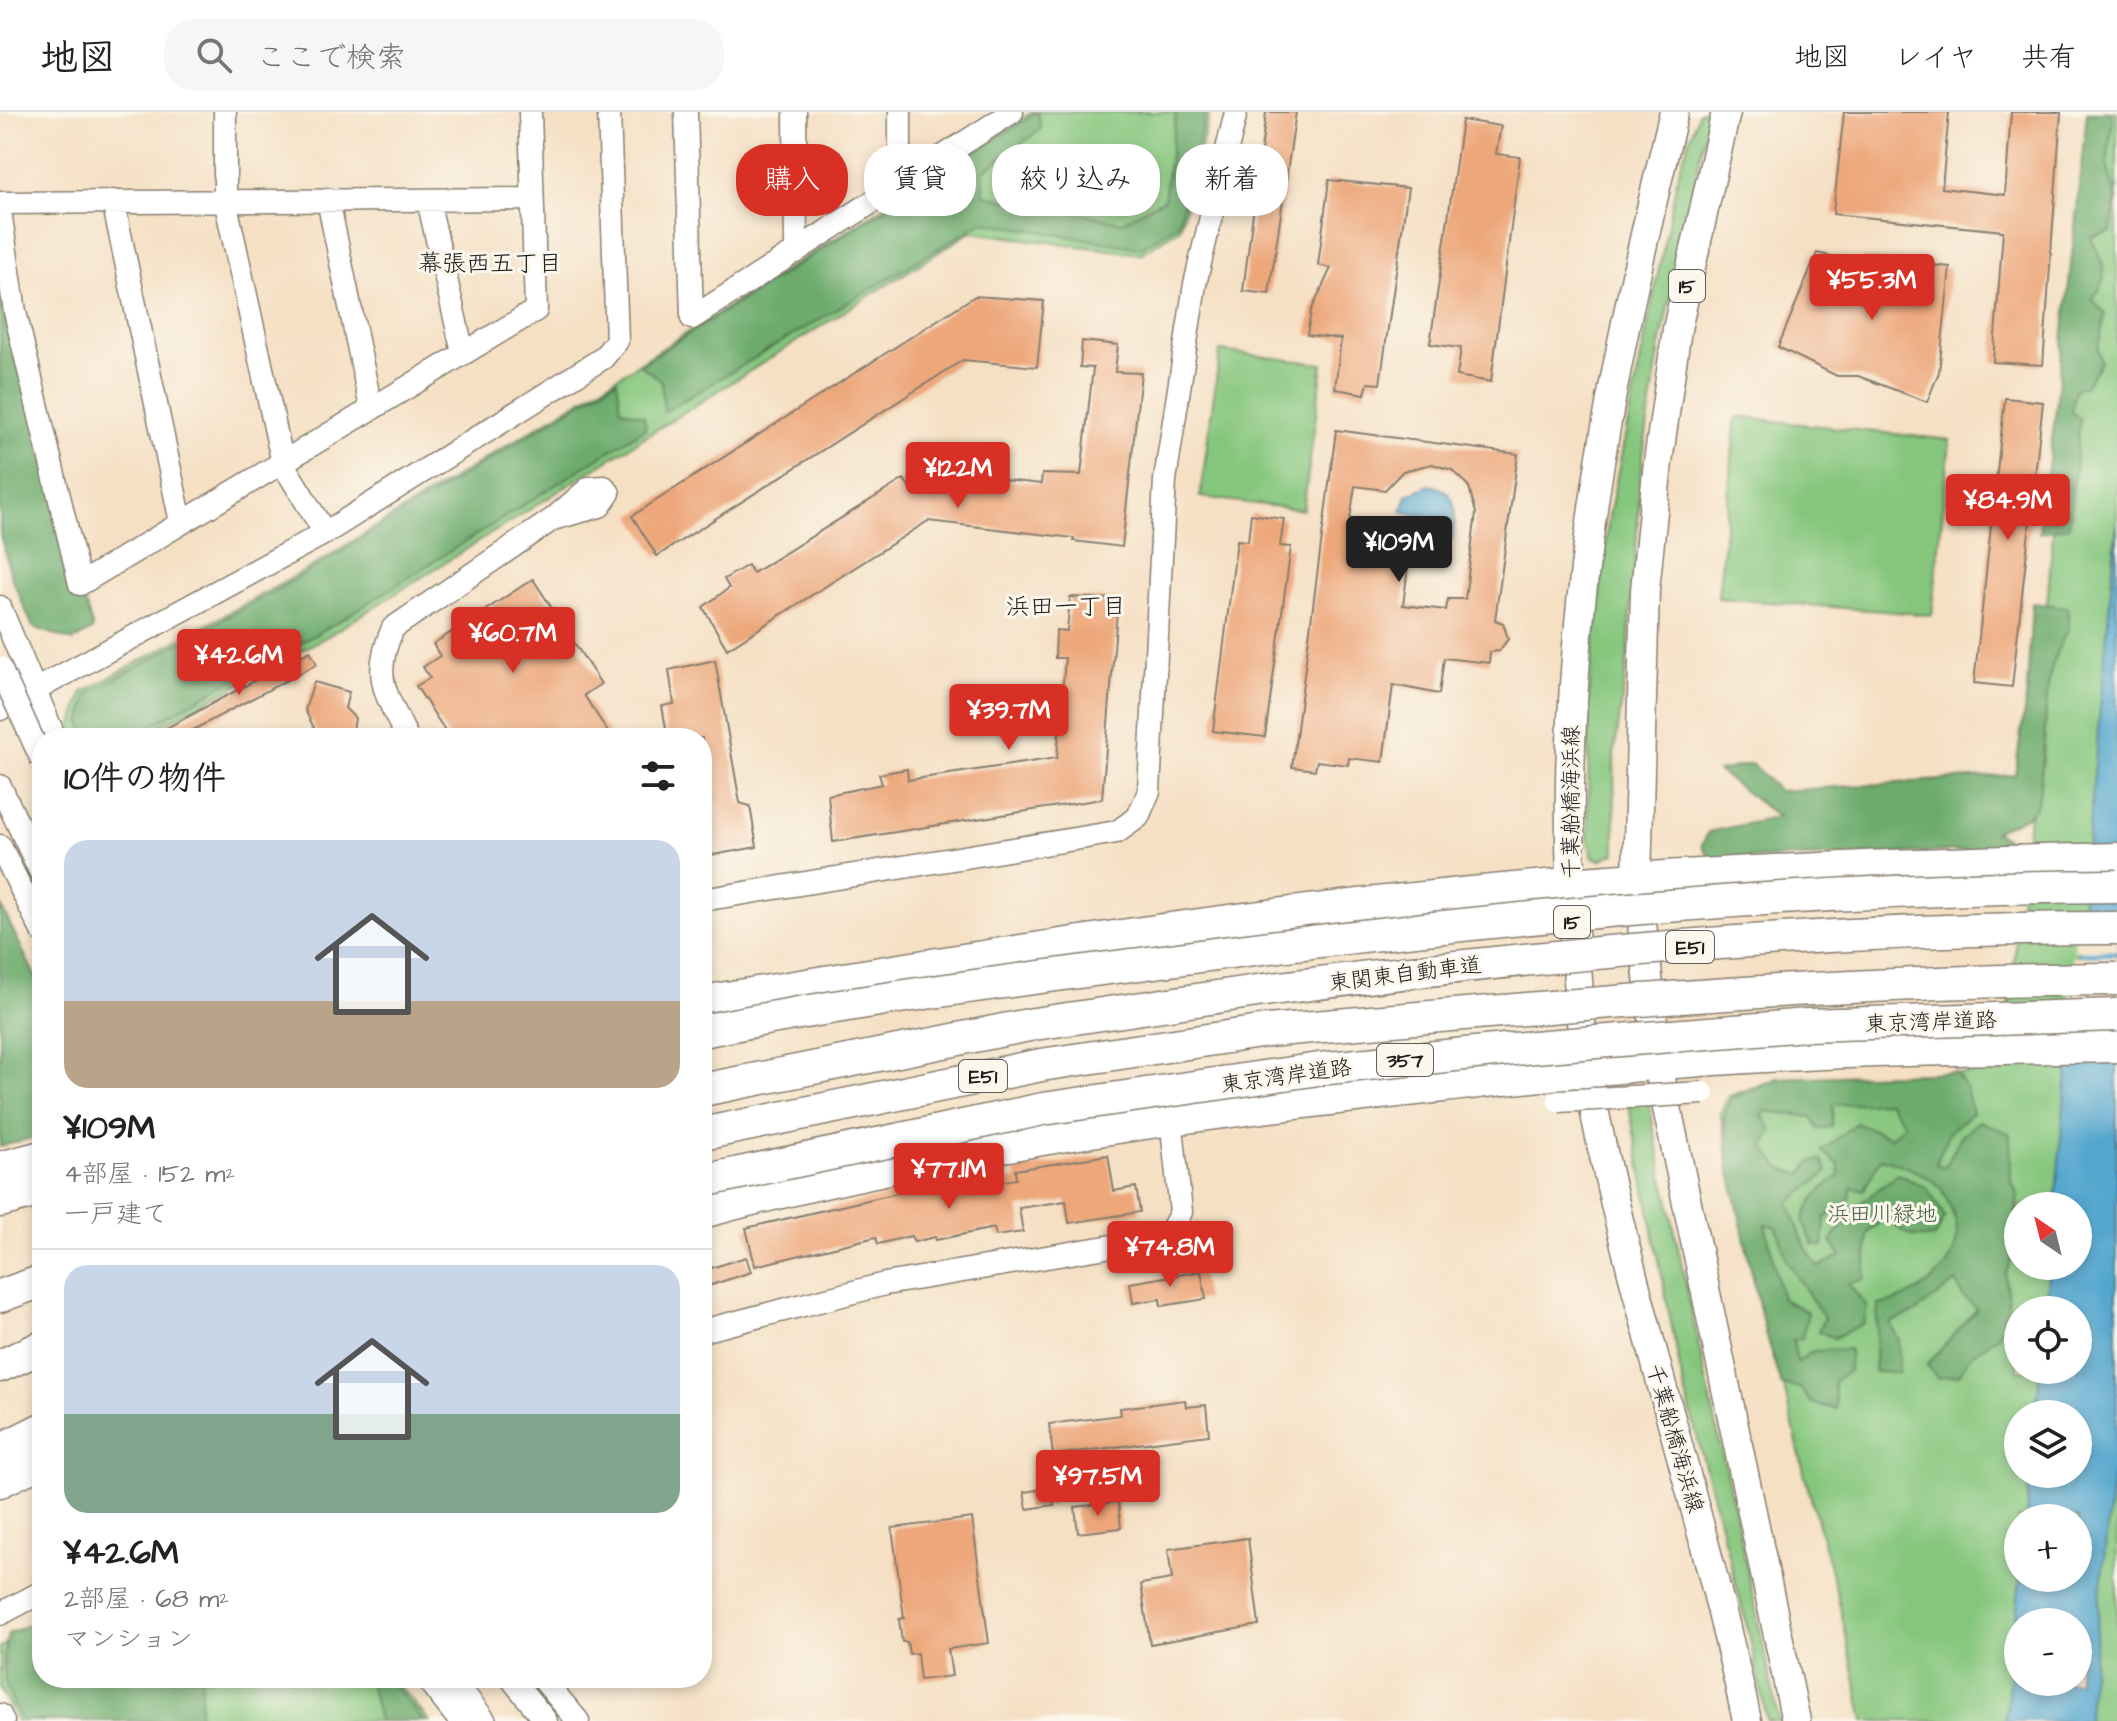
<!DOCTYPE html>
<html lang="ja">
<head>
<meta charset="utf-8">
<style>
	body { margin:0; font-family:"Architects Daughter","Klee One",sans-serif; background:#f6f6f6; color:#222; height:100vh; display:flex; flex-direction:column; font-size:30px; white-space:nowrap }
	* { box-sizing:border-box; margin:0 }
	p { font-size:26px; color:#767676 }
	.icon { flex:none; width:44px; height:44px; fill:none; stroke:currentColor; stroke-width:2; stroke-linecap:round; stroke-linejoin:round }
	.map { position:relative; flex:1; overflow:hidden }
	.drawer { position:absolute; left:32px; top:616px; width:680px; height:960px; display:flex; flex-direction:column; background:#fff; border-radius:32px; box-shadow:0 4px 12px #0003 }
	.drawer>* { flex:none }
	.hud { position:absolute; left:736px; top:32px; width:760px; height:72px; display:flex; gap:16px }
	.needle { width:52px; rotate:325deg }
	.controls { position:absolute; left:2004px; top:1080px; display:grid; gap:16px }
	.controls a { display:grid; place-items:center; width:88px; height:88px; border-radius:50%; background:#fff; box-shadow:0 4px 12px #0003; font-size:40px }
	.price { position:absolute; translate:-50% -68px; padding:0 18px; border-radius:8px; background:#d93025; color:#fff; font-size:26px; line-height:52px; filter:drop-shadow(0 2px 4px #0008) }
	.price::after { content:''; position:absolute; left:50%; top:48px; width:24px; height:18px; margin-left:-12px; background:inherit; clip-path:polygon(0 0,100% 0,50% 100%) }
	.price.selected { background:#222; color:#fff }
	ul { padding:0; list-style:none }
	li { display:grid; align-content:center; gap:16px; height:424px; padding:0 32px }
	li+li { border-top:2px solid #e0e0e0 }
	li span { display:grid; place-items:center; height:248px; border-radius:24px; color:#555 }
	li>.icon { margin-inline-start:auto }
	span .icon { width:144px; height:144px; fill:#fffc; stroke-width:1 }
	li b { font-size:34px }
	h2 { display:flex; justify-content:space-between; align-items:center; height:96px; padding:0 32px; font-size:34px }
	.pill { padding:0 28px; border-radius:32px; background:#fff; box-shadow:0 4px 12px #0003; font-size:28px; line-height:72px }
	.pill.selected { background:#d93025; color:#fff }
	header { display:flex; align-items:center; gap:48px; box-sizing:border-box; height:112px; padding:0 40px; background:#fff; border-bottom:2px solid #e0e0e0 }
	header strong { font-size:38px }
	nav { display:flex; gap:44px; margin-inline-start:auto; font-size:28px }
	.search { width:560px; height:72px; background:#f6f6f6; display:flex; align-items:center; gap:20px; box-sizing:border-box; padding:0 28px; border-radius:32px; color:#767676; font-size:30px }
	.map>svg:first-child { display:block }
</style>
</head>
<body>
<header>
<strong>地図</strong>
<div class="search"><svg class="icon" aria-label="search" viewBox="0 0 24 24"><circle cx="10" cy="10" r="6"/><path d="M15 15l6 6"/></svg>ここで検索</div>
<nav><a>地図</a><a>レイヤ</a><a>共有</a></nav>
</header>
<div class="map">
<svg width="2117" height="1609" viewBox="0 0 2117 1609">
	<rect width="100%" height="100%" fill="#fbf7ec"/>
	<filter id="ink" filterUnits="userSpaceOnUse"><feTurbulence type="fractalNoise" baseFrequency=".0125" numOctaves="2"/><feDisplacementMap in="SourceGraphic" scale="16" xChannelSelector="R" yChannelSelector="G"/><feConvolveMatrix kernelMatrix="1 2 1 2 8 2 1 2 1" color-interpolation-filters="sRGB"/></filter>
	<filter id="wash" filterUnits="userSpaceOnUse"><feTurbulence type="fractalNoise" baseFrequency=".006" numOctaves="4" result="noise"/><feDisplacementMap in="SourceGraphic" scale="32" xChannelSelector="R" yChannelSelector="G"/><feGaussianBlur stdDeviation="1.8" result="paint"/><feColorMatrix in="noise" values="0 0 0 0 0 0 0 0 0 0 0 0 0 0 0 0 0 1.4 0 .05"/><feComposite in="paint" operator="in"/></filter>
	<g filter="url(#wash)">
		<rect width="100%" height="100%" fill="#f5e0c4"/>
		<path fill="#85c67d" stroke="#50714c" stroke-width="2" fill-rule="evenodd" d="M 1032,0 L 1210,0 L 1180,116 L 1141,142 L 971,120 L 328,524 L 138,626 L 78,626 L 72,615 L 83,580 L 301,461 L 622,262 Z
			M 1699,0 L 1709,0 L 1660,234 L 1643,343 L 1627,553 L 1614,643 L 1615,741 L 1601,748 L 1593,745 L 1588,729 L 1589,575 L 1609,404 L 1679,58 Z
			M 2089,0 L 2117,0 L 2117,1609 L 1864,1609 L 1838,1485 L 1805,1365 L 1720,1001 L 1728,984 L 1769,970 L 2002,960 L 2027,725 ZM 2018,1094 L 2078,1094 L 2078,1154 L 2018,1154 ZM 2018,1198 L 2078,1198 L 2078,1258 L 2018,1258 ZM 2018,1302 L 2078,1302 L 2078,1362 L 2018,1362 ZM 2018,1406 L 2078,1406 L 2078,1466 L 2018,1466 ZM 2018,1510 L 2078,1510 L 2078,1570 L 2018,1570 Z
			M 1220,239 L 1323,252 L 1303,398 L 1200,385 Z
			M 1736,305 L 1950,328 L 1932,503 L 1718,486 Z
			M 1648,987 C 1688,1195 1737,1401 1779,1609 L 1767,1609 L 1749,1522 L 1682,1267 L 1628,990 Z
			M 42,1511 L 42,1566 L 393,1566 L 429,1609 L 17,1609 L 0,1577 L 0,1535 Z"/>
		<path fill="#6cab6c" stroke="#446444" stroke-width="2" d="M 1038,0 L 1041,17 L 984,59 L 984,83 L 1122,110 L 1164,87 L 1176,0 L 1206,0 L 1178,112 L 1140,136 L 983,110 L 664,300 L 661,268 L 640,253 Z
			M 2087,0 L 2109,0 L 2113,7 L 2107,52 L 2116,86 L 2111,120 L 2091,125 C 2101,147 2114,167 2092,186 L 2105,202 L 2098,236 L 2101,250 L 2085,274 L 2075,277 L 2071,300 L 2080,307 L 2069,414 L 2039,421 L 2055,305 Z
			M 0,140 L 43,346 L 93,517 L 73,529 L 33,515 L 12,467 L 0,422 Z
			M 617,268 L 621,297 L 644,304 L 646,316 L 338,510 L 128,626 L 88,626 L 81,611 L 88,582 L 303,463 Z
			M 2032,491 L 2067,495 L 2069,517 C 2039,559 2049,613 2041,663 C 2040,671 2040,686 2036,694 C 2029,707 2007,713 1994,719 L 2022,737 L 1711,748 L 1702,733 L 1708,720 L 1778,705 L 1718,659 L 1752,652 L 1779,679 L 2015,663 L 2027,579 Z
			M 0,792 L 42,878 L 42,1023 L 0,1035 Z
			M 1955,960 L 1966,976 L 1972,1001 L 1949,1020 L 1936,1052 L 1945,1055 L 1961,1024 L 1979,1009 L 2010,1022 L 2011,1069 L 2018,1082 L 2012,1147 L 2005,1163 L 2008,1192 L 1998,1224 L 1970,1244 L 1959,1263 L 1937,1266 L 1927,1253 L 1977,1197 L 1963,1185 L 1956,1170 L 1916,1200 L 1890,1211 L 1899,1228 L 1899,1260 L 1874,1260 L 1878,1193 C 1923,1186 1976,1146 1950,1095 C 1947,1088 1943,1078 1938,1073 C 1923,1060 1900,1052 1881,1046 L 1863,1079 L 1852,1075 L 1849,1089 L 1825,1106 L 1823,1134 L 1813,1132 L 1803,1109 C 1810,1087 1821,1077 1839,1064 L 1839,1053 L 1822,1039 L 1856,1011 L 1891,1025 L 1904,1012 L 1888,990 L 1833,993 L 1832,1015 L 1818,1017 L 1812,1005 L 1767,999 L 1762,1004 L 1772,1018 L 1764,1035 L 1781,1057 L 1802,1062 L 1810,1050 L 1822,1048 L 1828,1060 L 1789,1091 L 1805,1134 L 1818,1155 L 1841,1144 L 1831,1130 L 1852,1098 L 1898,1062 L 1927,1076 L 1945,1105 L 1935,1125 C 1912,1128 1899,1121 1886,1103 L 1868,1122 L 1865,1167 L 1848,1172 L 1867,1194 L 1864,1211 L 1834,1226 L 1818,1219 L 1824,1206 L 1787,1149 L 1777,1115 L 1765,1112 L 1782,1187 L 1808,1200 L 1802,1226 L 1793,1228 L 1797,1250 L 1813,1239 L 1849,1237 L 1849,1259 L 1834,1270 L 1836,1297 L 1811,1291 L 1800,1276 L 1781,1273 L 1765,1221 L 1728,1051 L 1724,1003 L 1731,986 L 1777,966 Z
			M 42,1506 L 42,1566 L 202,1566 L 199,1609 L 22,1609 C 3,1573 0,1563 8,1522 Z
			M 369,1566 L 389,1566 L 423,1609 L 379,1609 Z"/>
		<path fill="#52a6ce" stroke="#376175" stroke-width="2" fill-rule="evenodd" d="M 1429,373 C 1461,378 1456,403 1452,428 L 1438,425 L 1435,408 L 1402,399 L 1407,383 Z
			M 2117,408 L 2117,1322 L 2087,1609 L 2005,1609 L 2020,1466 L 2078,1466 L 2078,1406 L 2026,1406 L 2030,1362 L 2078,1362 L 2078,1302 L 2036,1302 L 2040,1258 L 2078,1258 L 2078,1198 L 2045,1198 L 2049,1154 L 2078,1154 L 2078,1094 L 2055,1094 ZM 2018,1510 L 2078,1510 L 2078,1570 L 2018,1570 Z"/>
		<path fill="#f5e0c4" d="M 2078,797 L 2117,797 L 2117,838 L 2074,839 Z
			M 2073,844 L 2117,844 L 2117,886 L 2070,887 Z"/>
		<g id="blocks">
			<path fill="#eda77a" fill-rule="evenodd" d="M 1266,0 L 1296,0 L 1269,182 L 1243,179 Z
				M 1844,0 L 1949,0 L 1942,76 L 2005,83 L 2011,0 L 2061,0 L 2043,253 L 1993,250 L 2003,119 L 1833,102 Z
				M 1462,8 L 1501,14 L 1496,42 L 1520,45 L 1491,270 L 1457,264 L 1461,236 L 1430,232 Z
				M 1329,68 L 1408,76 L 1380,272 L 1368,271 L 1365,282 L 1335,277 L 1341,227 L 1307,223 L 1311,199 L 1331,156 L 1318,153 Z
				M 1817,141 L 1861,151 L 1862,146 L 1950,155 L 1939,260 L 1927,290 L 1858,264 L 1837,264 L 1778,235 Z
				M 975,184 L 1044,189 L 1037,255 L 963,248 L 657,444 L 632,404 Z
				M 1082,229 L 1118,233 L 1115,260 L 1141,261 L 1122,435 L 1073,429 L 1074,426 L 928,409 L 727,537 L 703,495 L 729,476 L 724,467 L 748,453 L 753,461 L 904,367 L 910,376 L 930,370 L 931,360 L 1041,372 L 1042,362 L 1081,363 L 1093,256 L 1080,255 Z
				M 2005,286 L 2043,290 L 2012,575 L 1974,571 Z
				M 1336,318 L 1518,342 L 1495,508 L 1503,511 L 1508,527 L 1499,539 L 1490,540 L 1489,551 L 1444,546 L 1439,582 L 1393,573 L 1383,650 L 1349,646 L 1348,653 L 1317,649 L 1315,658 L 1292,655 ZM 1432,352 L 1452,358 L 1461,366 L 1469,375 L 1476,401 L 1465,487 L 1448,487 L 1446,498 L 1403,493 L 1412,425 L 1380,421 L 1381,411 L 1350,407 L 1355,374 L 1385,378 L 1403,359 Z
				M 1251,402 L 1284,407 L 1280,434 L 1291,435 L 1265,625 L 1213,619 L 1237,428 L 1248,429 Z
				M 533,467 L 601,572 L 584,583 L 612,626 L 450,626 L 416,574 L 430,566 L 423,555 L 440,544 L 433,532 Z
				M 1070,485 L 1118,487 L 1102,687 L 833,730 L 828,683 L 882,672 L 879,662 L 907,657 L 908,668 L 1057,646 L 1065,546 L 1055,546 L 1056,518 L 1067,519 Z
				M 310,539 L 317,552 L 178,626 L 148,626 Z
				M 715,548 L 740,691 L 750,694 L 757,735 L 702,745 L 702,626 L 678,626 L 677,620 L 667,622 L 662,594 L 674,592 L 669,558 Z
				M 314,570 L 349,580 L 345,596 L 355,606 L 352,626 L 319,626 L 305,598 Z
				M 1108,1043 L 1114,1079 L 1136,1075 L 1140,1100 L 1069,1111 L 1066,1089 L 1019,1096 L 1023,1120 L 996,1124 L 994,1116 L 936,1128 L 935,1125 L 914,1130 L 911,1124 L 878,1132 L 876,1125 L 755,1154 L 746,1116 L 937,1072 L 938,1076 L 957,1071 L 971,1075 L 1016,1067 L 1015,1058 Z
				M 746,1145 L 751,1160 L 702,1176 L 702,1159 Z
				M 1201,1159 L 1206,1187 L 1161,1194 L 1160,1187 L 1133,1191 L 1130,1171 Z
				M 1185,1288 L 1186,1295 L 1206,1293 L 1209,1323 L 1053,1343 L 1049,1312 L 1121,1303 L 1120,1296 Z
				M 1051,1376 L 1054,1393 L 1027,1397 L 1024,1380 Z
				M 1118,1390 L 1121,1416 L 1078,1421 L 1075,1395 Z
				M 972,1406 L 989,1531 L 948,1537 L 952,1564 L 920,1568 L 917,1541 L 909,1542 L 907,1530 L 902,1530 L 899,1507 L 904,1506 L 892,1416 Z
				M 1248,1426 L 1259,1513 L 1150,1532 L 1141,1472 L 1172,1467 L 1168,1437 Z"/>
		</g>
	</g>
	<g filter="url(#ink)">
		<use href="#blocks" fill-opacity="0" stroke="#887e70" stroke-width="2"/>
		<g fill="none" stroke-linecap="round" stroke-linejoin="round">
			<g stroke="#887e70" stroke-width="25">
				<path id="minor" d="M 225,0 L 225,88 L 283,352 L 325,421
					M 686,0 L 692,206
					M 795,0 L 796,140
					M 900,0 L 900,72
					M 328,88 L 371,296
					M 428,88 L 463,241
					M 113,89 L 181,410
					M 0,91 L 532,87
					M 0,99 L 15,200 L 80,472 L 536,198 L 530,0
					M 692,206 L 1012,0
					M 0,495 L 55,626
					M 0,597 L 325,421 L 603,246 L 617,229 L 609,0
					M 407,626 C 386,581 371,565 393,516 L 553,407 L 589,376 L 604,375 L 609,381 L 600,394 L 553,407
					M 0,674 L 42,763
					M 0,734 L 42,819
					M 702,788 L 1117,720 L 1138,705 L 1149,679 L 1165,368 L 1195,172 L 1236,0
					M 702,1219 L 885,1172 L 1160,1126 L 1171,1119 L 1181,1100 L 1171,1006
					M 0,1502 L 42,1480
					M 426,1566 L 460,1609
					M 452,1566 L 485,1609
					M 511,1566 L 546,1609
					M 542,1566 L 578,1609
					M 0,1603 L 3,1609"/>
			</g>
			<g stroke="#887e70" stroke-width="31">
				<path id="major" d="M 1674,0 C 1605,282 1549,563 1577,855 C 1580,890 1581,927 1587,961 C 1628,1180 1701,1391 1747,1609
					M 1726,0 L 1677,217 L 1658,350 L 1645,478 L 1637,767 L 1658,953 L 1796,1609"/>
			</g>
			<g stroke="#887e70" stroke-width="35">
				<path id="highway" d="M 702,890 C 1012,839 1324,788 1638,767 C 1798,756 1957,751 2117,747
					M 702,978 L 1034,912 L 1264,878
					M 702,1022 L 1041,953 L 1267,919
					M 0,1056 L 42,1045
					M 0,1089 L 42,1078
					M 702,1100 C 922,1041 1147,1007 1373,982 C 1487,969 1601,955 1715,947 C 1849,938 1983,936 2117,934
					M 0,1184 L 42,1169
					M 0,1254 L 42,1235
					M 0,1338 L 42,1317
					M 0,1369 L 42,1349"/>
			</g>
			<use href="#minor" stroke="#fff" stroke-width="22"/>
			<use href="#major" stroke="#fff" stroke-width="28"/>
			<use href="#highway" stroke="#fff" stroke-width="32"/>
			<g stroke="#887e70" stroke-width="25" stroke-linecap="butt">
				<path id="minor-bridge" d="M 0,556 L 42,648
					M 1559,989 L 1703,981"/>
			</g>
			<g stroke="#887e70" stroke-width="35" stroke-linecap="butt">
				<path id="highway-bridge" d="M 1264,878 C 1546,841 1832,816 2117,816
					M 702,919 C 847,890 994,871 1140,852 C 1463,808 1791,776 2117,774
					M 1267,919 C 1550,894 1833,869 2117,867
					M 702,1069 L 1043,997 L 1319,957 L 1534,935 L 1807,913 L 2117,903"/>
			</g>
			<use href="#minor-bridge" stroke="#fff" stroke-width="22"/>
			<use href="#highway-bridge" stroke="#fff" stroke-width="32"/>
		</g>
	</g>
	<g text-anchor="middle" stroke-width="6" stroke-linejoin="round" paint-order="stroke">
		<g fill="#fbf7ec" stroke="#5f5e5a" stroke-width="2">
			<rect x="1669" y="158" width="36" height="32" rx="6"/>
			<rect x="1554" y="794" width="36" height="32" rx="6"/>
			<rect x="1666" y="819" width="48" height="32" rx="6"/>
			<rect x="1377" y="932" width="56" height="32" rx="6"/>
			<rect x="959" y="948" width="48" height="32" rx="6"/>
		</g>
		<g font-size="20" font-weight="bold" fill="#1c1c1c">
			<text x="1687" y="181">15</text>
			<text x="1572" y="817">15</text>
			<text x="1690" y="842">E51</text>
			<text x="1405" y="955">357</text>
			<text x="983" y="971">E51</text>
		</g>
		<g font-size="22" fill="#1c1c1c" stroke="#fbf7ec">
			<text transform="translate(1570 690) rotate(-90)" y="8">千葉船橋海浜線</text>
			<text transform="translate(1405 861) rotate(-7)" y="8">東関東自動車道</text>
			<text transform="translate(1931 909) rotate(-2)" y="8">東京湾岸道路</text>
			<text transform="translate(1286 963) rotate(-8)" y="8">東京湾岸道路</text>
			<text transform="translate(1676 1326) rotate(74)" y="8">千葉船橋海浜線</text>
		</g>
		<g font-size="22" fill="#466043" stroke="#fbf7ec">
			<text x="1882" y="1109">浜田川緑地</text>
		</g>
		<g font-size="24" fill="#1c1c1c" stroke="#fbf7ec">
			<text x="490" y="159">幕張西五丁目</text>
			<text x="1066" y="502">浜田一丁目</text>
		</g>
	</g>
</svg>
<div class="controls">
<a><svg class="needle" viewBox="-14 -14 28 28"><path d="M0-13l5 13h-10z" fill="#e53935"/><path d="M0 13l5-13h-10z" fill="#767676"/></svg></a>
<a><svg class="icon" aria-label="locate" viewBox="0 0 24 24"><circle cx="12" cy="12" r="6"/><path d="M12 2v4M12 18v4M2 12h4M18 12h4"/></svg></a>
<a><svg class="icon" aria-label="layers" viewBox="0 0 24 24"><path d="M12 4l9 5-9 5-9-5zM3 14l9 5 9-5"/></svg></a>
<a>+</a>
<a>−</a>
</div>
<b class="price" style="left:1872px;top:210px">¥55.3M</b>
<b class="price" style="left:958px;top:398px">¥122M</b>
<b class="price" style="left:2008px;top:430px">¥84.9M</b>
<b class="price selected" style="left:1399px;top:472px">¥109M</b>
<b class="price" style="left:513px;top:563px">¥60.7M</b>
<b class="price" style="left:239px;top:585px">¥42.6M</b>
<b class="price" style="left:1009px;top:640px">¥39.7M</b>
<b class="price" style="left:949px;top:1099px">¥77.1M</b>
<b class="price" style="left:1170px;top:1177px">¥74.8M</b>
<b class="price" style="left:1098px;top:1406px">¥97.5M</b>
<div class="hud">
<a class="pill selected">購入</a>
<a class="pill">賃貸</a>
<a class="pill">絞り込み</a>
<a class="pill">新着</a>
</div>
<section class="drawer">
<h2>10件の物件<svg class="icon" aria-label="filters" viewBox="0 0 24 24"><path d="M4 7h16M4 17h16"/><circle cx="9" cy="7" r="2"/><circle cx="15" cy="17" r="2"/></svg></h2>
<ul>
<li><span style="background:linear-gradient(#c9d6e8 65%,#b9a48a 0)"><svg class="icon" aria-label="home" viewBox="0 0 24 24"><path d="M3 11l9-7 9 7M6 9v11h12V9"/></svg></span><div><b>¥109M</b><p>4部屋 · 152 m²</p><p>一戸建て</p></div></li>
<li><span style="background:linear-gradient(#c9d6e8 60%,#7fa58c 0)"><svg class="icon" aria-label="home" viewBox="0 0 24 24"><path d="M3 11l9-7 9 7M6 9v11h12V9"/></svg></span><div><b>¥42.6M</b><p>2部屋 · 68 m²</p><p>マンション</p></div></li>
</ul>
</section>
</div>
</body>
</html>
